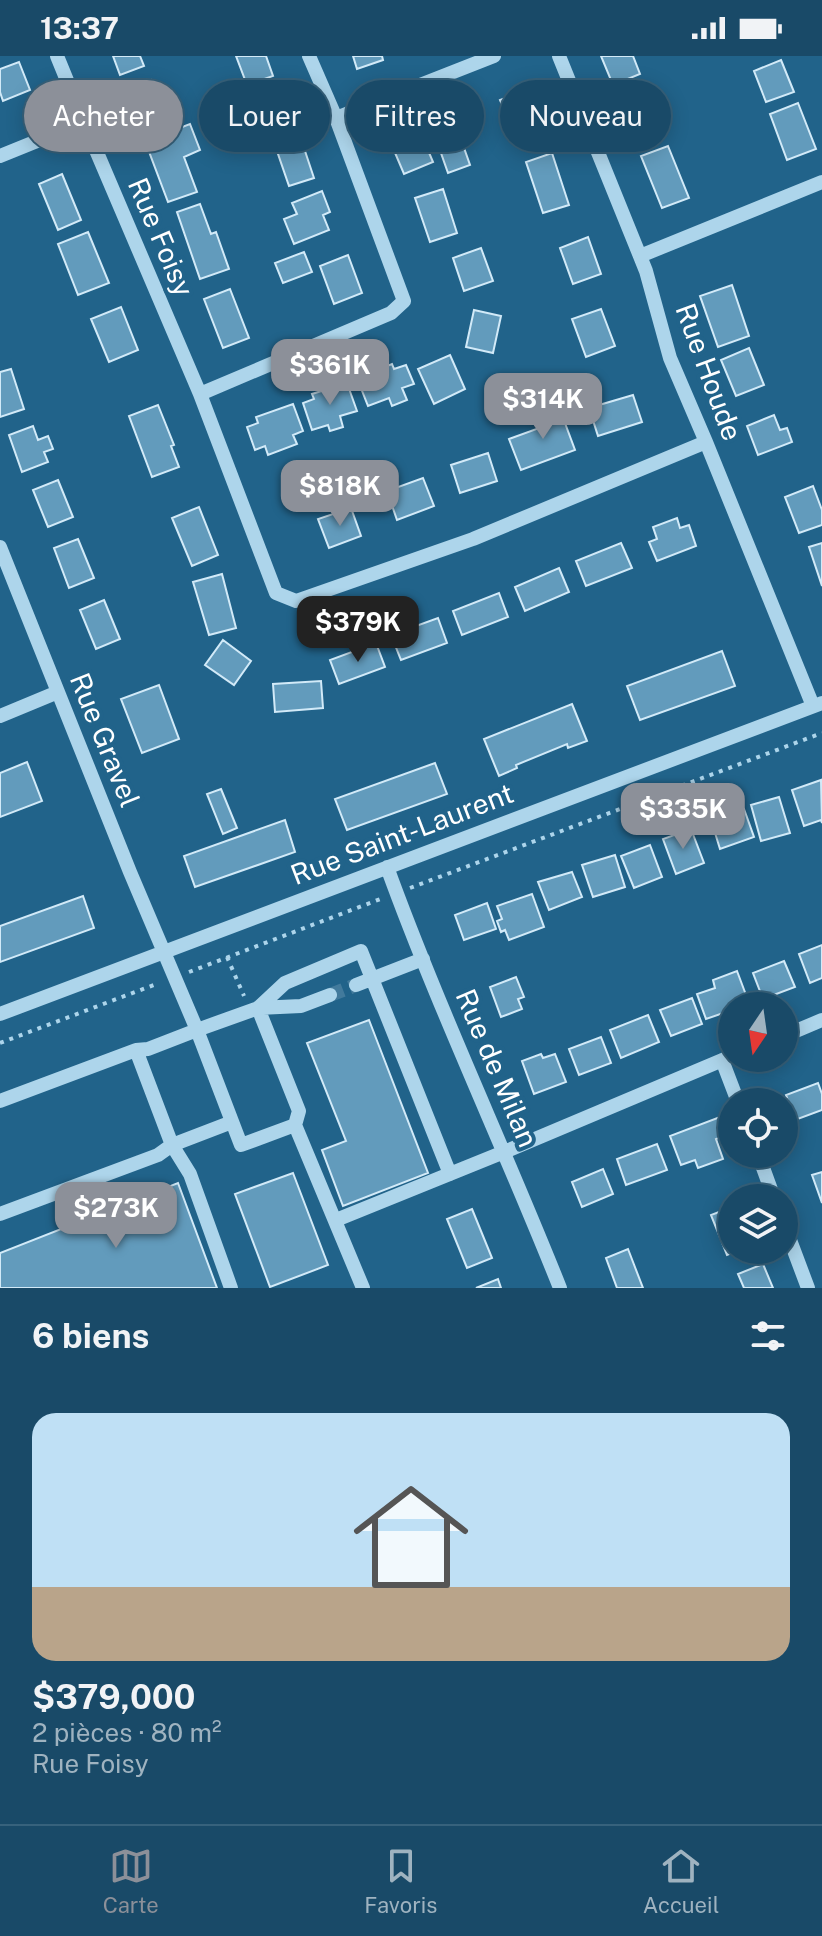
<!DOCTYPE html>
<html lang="fr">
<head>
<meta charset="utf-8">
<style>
	body { margin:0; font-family:"Public Sans",sans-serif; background:#265471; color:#f1f3f6; height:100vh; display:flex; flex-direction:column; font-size:30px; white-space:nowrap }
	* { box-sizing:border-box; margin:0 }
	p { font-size:26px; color:#9fb3c0 }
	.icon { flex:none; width:44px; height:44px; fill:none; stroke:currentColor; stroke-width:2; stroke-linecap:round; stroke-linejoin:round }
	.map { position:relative; height:1232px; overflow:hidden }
	.drawer { display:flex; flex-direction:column; background:#194a68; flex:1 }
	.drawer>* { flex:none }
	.hud { position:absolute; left:24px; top:24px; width:774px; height:72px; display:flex; gap:16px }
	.needle { width:52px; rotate:193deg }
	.tools { position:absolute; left:718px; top:936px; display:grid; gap:16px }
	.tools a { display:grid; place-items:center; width:80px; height:80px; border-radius:50%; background:#194a68; box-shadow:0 4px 20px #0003,0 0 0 2px #37627c; font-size:40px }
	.price { position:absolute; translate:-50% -68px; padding:0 18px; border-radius:16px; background:#8c9099; color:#fff; font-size:26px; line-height:52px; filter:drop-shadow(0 2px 4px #0008) }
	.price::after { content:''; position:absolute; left:50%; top:48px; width:24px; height:18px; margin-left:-12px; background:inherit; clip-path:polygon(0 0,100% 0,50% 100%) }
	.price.current { background:#222; color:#fff }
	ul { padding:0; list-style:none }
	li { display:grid; align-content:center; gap:16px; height:424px; padding:0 32px }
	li+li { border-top:2px solid #37627c }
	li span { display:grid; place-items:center; height:248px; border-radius:24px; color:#555 }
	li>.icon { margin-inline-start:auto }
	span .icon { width:144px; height:144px; fill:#fffc; stroke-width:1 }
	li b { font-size:34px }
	h2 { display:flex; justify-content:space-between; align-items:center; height:96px; padding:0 32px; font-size:34px }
	.chip { padding:0 28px; border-radius:36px; background:#194a68; box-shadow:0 4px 20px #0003,0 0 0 2px #37627c; font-size:28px; line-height:72px }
	.chip.current { background:#8c9099; color:#fff }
	.status { display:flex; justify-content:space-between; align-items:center; height:56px; padding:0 40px; background:#194a68; direction:ltr }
	.status svg { height:22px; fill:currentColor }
	.tab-bar { display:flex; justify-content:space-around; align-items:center; height:112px; border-top:2px solid #37627c; background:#194a68; font-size:22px; color:#9fb3c0 }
	.tab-bar a { display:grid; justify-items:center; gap:4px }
	.tab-bar .current { color:#8c9099 }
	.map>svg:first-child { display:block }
</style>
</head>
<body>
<div class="status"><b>13:37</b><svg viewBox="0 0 49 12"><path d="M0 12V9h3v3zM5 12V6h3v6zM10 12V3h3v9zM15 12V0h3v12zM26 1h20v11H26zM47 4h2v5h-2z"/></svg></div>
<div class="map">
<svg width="822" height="1232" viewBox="0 0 822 1232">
	<rect width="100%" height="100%" fill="#21638a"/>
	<path fill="#629bbc" stroke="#d2eaf8" stroke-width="2" d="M 113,0 L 140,0 L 144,10 L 120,19 Z
		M 236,0 L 266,0 L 273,20 L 247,29 Z
		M 353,0 L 382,0 L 383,4 L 357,13 Z
		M 601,0 L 633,0 L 640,18 L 613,29 Z
		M 781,4 L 794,36 L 766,46 L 754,15 Z
		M 19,6 L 30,34 L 3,45 L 0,36 L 0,13 Z
		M 151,24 L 166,61 L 139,72 L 124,34 Z
		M 646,29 L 664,78 L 635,89 L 617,40 Z
		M 528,33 L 542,68 L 515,79 L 500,44 Z
		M 259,34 L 262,41 L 278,34 L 293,72 L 266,83 L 248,39 Z
		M 798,47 L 816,93 L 787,104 L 770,58 Z
		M 190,68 L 200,94 L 184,101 L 197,136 L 168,146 L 145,85 Z
		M 419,73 L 433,106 L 404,118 L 390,85 Z
		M 302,86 L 314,122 L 289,130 L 277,95 Z
		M 463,89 L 470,109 L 448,117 L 441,97 Z
		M 668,90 L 689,142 L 662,152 L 641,100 Z
		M 552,97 L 569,149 L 543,157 L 526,106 Z
		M 62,118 L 81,164 L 58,174 L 39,128 Z
		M 443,133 L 457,177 L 430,186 L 415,142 Z
		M 322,135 L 330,156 L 323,159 L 329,174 L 294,188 L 284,163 L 297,158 L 292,147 Z
		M 200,148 L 211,178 L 216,176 L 229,213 L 200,223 L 177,156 Z
		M 88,176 L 109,227 L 78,239 L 58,188 Z
		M 588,181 L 601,218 L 573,228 L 560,192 Z
		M 481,192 L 493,225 L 464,235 L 453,202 Z
		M 304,196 L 312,216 L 283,227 L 275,207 Z
		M 348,199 L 362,237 L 334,248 L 320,210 Z
		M 732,229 L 749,280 L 718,291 L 700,240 Z
		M 230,233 L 249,282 L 223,292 L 204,243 Z
		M 121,251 L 138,294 L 109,306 L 91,263 Z
		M 601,253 L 615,290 L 586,301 L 572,263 Z
		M 474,254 L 501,260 L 493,297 L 466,291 Z
		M 749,292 L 764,329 L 736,340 L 721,304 Z
		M 450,299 L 465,333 L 434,348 L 418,313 Z
		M 392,308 L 394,313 L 406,309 L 414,328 L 402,332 L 407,344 L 392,350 L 389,342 L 368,350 L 357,322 Z
		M 11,313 L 24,353 L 0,361 L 0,316 Z
		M 347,327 L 357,355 L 340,360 L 343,371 L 330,375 L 328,369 L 312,374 L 303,347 L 314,343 L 312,338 Z
		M 633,339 L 642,366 L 598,380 L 589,352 Z
		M 293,348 L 303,375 L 293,379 L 297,388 L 268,399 L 265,390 L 255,394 L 247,371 L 258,367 L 256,361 Z
		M 158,349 L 174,389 L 171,390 L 179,411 L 152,421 L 129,360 Z
		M 559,351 L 575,394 L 521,414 L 509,383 L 545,370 L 541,358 Z
		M 774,359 L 780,374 L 787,372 L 792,386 L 758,399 L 747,370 Z
		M 33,370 L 38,384 L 48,380 L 53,393 L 44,396 L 48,406 L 22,416 L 9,379 Z
		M 488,397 L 497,425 L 460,437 L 451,409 Z
		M 423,422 L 434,450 L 397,464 L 387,435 Z
		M 58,424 L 73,461 L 48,471 L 33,434 Z
		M 813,430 L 822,454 L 822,469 L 799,477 L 785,441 Z
		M 199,451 L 218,499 L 192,510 L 172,462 Z
		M 351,452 L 361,480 L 329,492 L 318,463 Z
		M 677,462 L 680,472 L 689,469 L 696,490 L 657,505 L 649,486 L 657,483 L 653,471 Z
		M 78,483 L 94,522 L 69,532 L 54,492 Z
		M 621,487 L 632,512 L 586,530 L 576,505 Z
		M 822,487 L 822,530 L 809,491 Z
		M 559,512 L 569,536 L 525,555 L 515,531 Z
		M 222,518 L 236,572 L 209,579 L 193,526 Z
		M 499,537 L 508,561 L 462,579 L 453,555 Z
		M 104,544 L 120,583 L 96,593 L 80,554 Z
		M 438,562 L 447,587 L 401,604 L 391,579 Z
		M 223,584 L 251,605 L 234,629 L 205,609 Z
		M 376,587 L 385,611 L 339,628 L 330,604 Z
		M 722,595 L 735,630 L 640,664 L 627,630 Z
		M 321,625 L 323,652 L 275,656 L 273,628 Z
		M 159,629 L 179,683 L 142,697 L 121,643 Z
		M 572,648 L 587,685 L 568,692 L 567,688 L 516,709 L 517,712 L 499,720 L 484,683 Z
		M 27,706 L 42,745 L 0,761 L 0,717 Z
		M 435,707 L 447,738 L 347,774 L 335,743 Z
		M 821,724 L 822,767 L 821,764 L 804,770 L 792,734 Z
		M 221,733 L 237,772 L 223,778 L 207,738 Z
		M 779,741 L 790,777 L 761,785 L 751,749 Z
		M 744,753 L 754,781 L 720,793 L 711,764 Z
		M 285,764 L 295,796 L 195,831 L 184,800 Z
		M 691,773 L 704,807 L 676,818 L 663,783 Z
		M 650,789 L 662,821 L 634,832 L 621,800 Z
		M 615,799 L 625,831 L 593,841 L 582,809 Z
		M 572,816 L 582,841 L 549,854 L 538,826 Z
		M 532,838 L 544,871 L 509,884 L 505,874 L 501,876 L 497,865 L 502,863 L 497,850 Z
		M 83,840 L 94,872 L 0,906 L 0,870 Z
		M 487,847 L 496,873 L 464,884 L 455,859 Z
		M 822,889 L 822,922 L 810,927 L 799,898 Z
		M 784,905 L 795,931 L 763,943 L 753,917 Z
		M 737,915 L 749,947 L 742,950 L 732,950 L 732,954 L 706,963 L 697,938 L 715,932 L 713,924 Z
		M 516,921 L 524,941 L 518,943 L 522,953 L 501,961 L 490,931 Z
		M 692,942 L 702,968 L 671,980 L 660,954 Z
		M 648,959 L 659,986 L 621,1002 L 610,974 Z
		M 369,964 L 428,1117 L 343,1150 L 322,1094 L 346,1085 L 307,987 Z
		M 601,981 L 611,1007 L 579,1019 L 569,993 Z
		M 541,998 L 543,1002 L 555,998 L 566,1026 L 534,1038 L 522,1005 Z
		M 818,1027 L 822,1038 L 822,1054 L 795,1064 L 786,1039 Z
		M 720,1061 L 727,1079 L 716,1083 L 723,1103 L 698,1112 L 695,1104 L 681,1109 L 670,1080 Z
		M 657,1088 L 667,1114 L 626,1129 L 617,1103 Z
		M 603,1113 L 613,1138 L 582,1151 L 572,1126 Z
		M 822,1116 L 822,1147 L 812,1119 Z
		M 293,1117 L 328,1209 L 270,1231 L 235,1138 Z
		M 178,1127 L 217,1232 L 0,1232 L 0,1197 Z
		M 732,1151 L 732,1194 L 739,1194 L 727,1199 L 711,1159 Z
		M 472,1153 L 492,1202 L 467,1212 L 447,1163 Z
		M 628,1193 L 643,1232 L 617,1232 L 606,1202 Z
		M 763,1208 L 773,1232 L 744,1232 L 738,1218 Z
		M 498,1223 L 501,1232 L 476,1232 Z"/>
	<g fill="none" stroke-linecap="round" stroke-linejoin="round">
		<path stroke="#427a9c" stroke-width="14" stroke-dasharray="14 7" stroke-linecap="butt" d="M 330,939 L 356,929"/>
		<path stroke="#add5eb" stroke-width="4" stroke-dasharray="4 6" stroke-linecap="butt" d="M 410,832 L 822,677
			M 227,901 L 244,940
			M 189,916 L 383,842
			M 0,987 L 159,927"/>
		<path stroke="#add5eb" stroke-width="14" d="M 57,0 L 84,66 L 200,338 L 276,537 L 296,545 L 473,483 L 706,386
			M 559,0 L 646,215 L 670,302 L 706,386 L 813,650
			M 336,62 L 494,0
			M 0,100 L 84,66
			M 640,200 L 822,126
			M 200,338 L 391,257 L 404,245 L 336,62 L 309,0
			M 0,491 L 130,816 L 197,974 L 148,993 L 136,994 L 0,1045
			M 0,660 L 58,636
			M 387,811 C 439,954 504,1091 560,1232
			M 356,929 L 423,903
			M 258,952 L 299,1055 L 295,1069 L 241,1089 L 197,974 Z
			M 258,952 L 285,927 L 361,895 L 450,1118
			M 258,952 L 301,950 L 330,939
			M 0,958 L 822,647
			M 784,980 L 822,964
			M 722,1004 L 738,1046
			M 295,1069 L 363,1232
			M 758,1098 L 774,1142
			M 0,1158 L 158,1099 L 172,1089 L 136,994
			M 336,1164 L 504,1096 L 732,1000
			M 784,1168 L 808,1232
			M 231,1232 L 190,1118 L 172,1089 L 232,1066"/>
	</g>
	<g text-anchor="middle" stroke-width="8" stroke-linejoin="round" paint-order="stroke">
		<g font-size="28" fill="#fff" stroke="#21638a">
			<text transform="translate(161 181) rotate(67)" y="10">Rue Foisy</text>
			<text transform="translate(709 316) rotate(70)" y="10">Rue Houde</text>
			<text transform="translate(105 684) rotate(68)" y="10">Rue Gravel</text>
			<text transform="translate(402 778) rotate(-21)" y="10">Rue Saint-Laurent</text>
			<text transform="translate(497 1012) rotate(67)" y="10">Rue de Milan</text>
		</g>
	</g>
</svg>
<div class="tools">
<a><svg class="needle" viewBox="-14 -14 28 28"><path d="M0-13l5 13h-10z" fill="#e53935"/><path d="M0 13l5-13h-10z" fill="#9fb3c0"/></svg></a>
<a><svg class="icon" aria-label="locate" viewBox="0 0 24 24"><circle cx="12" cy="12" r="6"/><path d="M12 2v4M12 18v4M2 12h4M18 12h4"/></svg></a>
<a><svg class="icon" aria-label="layers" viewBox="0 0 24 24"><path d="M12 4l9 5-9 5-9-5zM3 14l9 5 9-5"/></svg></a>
</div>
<b class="price" style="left:330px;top:351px">$361K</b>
<b class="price" style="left:543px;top:385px">$314K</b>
<b class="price" style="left:340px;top:472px">$818K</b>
<b class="price current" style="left:358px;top:608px">$379K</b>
<b class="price" style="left:683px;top:795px">$335K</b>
<b class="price" style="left:116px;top:1194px">$273K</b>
<div class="hud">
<a class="chip current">Acheter</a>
<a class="chip">Louer</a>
<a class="chip">Filtres</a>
<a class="chip">Nouveau</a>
</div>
</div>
<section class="drawer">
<h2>6 biens<svg class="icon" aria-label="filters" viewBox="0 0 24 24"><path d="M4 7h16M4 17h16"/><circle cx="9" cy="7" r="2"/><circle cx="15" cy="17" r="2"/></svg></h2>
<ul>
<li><span style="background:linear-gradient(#bfe0f5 70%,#b9a48a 0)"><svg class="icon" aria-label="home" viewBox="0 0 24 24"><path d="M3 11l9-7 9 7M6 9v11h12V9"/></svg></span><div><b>$379,000</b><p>2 pièces · 80 m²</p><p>Rue Foisy</p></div></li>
</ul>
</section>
<nav class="tab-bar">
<a class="current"><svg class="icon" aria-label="map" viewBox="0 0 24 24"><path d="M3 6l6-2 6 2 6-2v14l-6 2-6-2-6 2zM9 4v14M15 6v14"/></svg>Carte</a>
<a><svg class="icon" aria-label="saved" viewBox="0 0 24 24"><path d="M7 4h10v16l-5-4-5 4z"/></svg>Favoris</a>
<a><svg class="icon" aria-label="home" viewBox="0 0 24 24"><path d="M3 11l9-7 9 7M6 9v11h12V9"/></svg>Accueil</a>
</nav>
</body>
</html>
